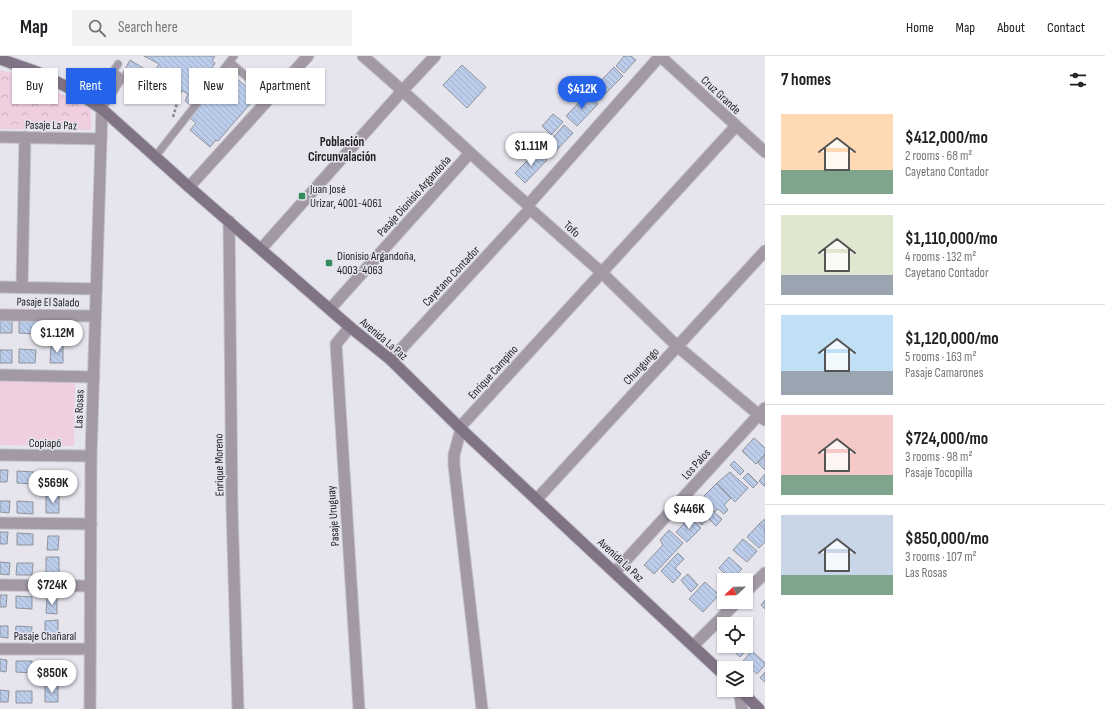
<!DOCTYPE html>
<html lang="en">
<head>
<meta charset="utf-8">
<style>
	body { margin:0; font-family:"Sofia Sans Condensed",sans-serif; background:#f2f2f2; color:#202124; height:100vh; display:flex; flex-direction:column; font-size:15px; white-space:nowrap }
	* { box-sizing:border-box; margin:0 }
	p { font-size:13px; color:#757577 }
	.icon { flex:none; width:22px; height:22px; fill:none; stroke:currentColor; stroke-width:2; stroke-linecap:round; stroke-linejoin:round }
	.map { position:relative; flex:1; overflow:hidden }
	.details { display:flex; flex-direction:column; background:#fff; width:340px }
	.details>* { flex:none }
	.banner { position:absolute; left:12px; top:12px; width:380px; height:36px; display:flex; gap:8px }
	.needle { width:26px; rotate:248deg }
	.fabs { position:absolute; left:717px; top:517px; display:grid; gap:8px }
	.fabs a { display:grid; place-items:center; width:36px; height:36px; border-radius:0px; background:#fff; box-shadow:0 1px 3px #0004; font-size:20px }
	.price { position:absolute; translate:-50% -34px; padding:0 9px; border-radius:14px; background:#fff; color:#222; font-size:13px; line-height:26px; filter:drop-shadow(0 1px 2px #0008) }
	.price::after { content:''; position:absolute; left:50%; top:24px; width:12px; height:9px; margin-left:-6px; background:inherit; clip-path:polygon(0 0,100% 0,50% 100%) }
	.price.current { background:#2563eb; color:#fff }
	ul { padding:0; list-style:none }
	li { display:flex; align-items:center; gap:12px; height:100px; padding:0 16px }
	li+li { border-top:1px solid #e0e0e0 }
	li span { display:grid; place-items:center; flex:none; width:112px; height:80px; border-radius:0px; color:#555 }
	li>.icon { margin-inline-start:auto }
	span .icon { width:48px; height:48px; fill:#fffc; stroke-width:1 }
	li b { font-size:17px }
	h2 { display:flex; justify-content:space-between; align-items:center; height:48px; padding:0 16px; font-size:17px }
	.tag { padding:0 14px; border-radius:0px; background:#fff; box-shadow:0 1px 3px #0004; font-size:14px; line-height:36px }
	.tag.current { background:#2563eb; color:#fff }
	header { display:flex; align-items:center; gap:24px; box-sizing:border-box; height:56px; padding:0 20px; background:#fff; border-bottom:1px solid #e0e0e0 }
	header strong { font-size:19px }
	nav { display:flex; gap:22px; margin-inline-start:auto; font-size:14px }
	.search { width:280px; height:36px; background:#f2f2f2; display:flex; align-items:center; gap:10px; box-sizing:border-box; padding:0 14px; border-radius:0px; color:#757577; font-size:15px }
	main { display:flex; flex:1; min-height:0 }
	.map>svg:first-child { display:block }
</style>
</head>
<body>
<header>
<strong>Map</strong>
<div class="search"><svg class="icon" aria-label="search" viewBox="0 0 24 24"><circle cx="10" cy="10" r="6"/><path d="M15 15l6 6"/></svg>Search here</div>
<nav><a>Home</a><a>Map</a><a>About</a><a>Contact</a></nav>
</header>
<main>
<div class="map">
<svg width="765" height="653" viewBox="0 0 765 653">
	<defs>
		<pattern id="park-crowns" width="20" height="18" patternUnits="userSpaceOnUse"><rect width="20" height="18" fill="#eecedf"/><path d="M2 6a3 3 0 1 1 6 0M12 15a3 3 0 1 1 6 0" fill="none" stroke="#ccb0bf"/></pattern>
		<pattern id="building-back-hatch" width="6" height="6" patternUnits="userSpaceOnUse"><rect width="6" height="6" fill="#bccceb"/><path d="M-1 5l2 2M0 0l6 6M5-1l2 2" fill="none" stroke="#a1afc9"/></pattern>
	</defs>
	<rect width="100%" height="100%" fill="#e6e5ee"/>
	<path fill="#eecedf" d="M 0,325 L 75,326 L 74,390 L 0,389 Z"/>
	<path fill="url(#park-crowns)" d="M 0,14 C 32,22 61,38 91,53 L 91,74 L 0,73 Z"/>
	<path fill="url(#building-back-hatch)" stroke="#8f939a" d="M 144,0 L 215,0 L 212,5 L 215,7 L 191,49 L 185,45 L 188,38 L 171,28 L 161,45 L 131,28 L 133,23 L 123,17 L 130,4 L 153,18 L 159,8 Z
		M 624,0 L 631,0 L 636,4 L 624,17 L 616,10 Z
		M 462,9 L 486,31 L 467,52 L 443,29 Z
		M 614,11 L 623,20 L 602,41 L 593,33 Z
		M 229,16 L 257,40 L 218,85 L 216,84 L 210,91 L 190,74 L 196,67 L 190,62 Z
		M 587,38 L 598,48 L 577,70 L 566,60 Z
		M 553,58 L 563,66 L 551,79 L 542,70 Z
		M 564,69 L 573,77 L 552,99 L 544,92 Z
		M 537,95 L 547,104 L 525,127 L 515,117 Z
		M 0,264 L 12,264 L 12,277 L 0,277 Z
		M 19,264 L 36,265 L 35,278 L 19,277 Z
		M 50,264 L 62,265 L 62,282 L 50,282 Z
		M 51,289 L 63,289 L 63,307 L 50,307 Z
		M 19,293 L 36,294 L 35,307 L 19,307 Z
		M 0,294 L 12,294 L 12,307 L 0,307 Z
		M 754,382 L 765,392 L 765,398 L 756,408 L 742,395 Z
		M 765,399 L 765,414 L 758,407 Z
		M 734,405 L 744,415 L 740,419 L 730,409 Z
		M 0,414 L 8,414 L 7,426 L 0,426 Z
		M 17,415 L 34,416 L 33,428 L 17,427 Z
		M 730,416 L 748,432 L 735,446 L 717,427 Z
		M 748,417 L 758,427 L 753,432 L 743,422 Z
		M 48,418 L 59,418 L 59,433 L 48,432 Z
		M 765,418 L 765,429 L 764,430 L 759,425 Z
		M 717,427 L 731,442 L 724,449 L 728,454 L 724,458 L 718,453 L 714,456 L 701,443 Z
		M 59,439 L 59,457 L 46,457 L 46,440 Z
		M 0,445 L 10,445 L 9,457 L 0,456 Z
		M 17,445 L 33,446 L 33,458 L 17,457 Z
		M 702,446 L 722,463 L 716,470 L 708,462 L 702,469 L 690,459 Z
		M 690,461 L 701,472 L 687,486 L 676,476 Z
		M 765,463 L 765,474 L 759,468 Z
		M 759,468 L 765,474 L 765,486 L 759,492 L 747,481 Z
		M 669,474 L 683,487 L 654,518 L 644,509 L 663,489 L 660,484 Z
		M 0,476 L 8,476 L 7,488 L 0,488 Z
		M 17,477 L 33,478 L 33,489 L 17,489 Z
		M 48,480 L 59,480 L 58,494 L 47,494 Z
		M 743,483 L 757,495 L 747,506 L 733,494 Z
		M 678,497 L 684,503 L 675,512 L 681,518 L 673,527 L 661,515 Z
		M 46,501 L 59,501 L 59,519 L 46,519 Z
		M 729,501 L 742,513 L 731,524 L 719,512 Z
		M 0,506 L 10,507 L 9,519 L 0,518 Z
		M 17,507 L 33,507 L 32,519 L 16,519 Z
		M 688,518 L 698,529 L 691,536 L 681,524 Z
		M 705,526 L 719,539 L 703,556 L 689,543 Z
		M 0,539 L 7,539 L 6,551 L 0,551 Z
		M 16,540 L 32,541 L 32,553 L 16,552 Z
		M 47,543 L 57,543 L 57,558 L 46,557 Z
		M 765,544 L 765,553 L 761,549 Z
		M 58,564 L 58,582 L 45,582 L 45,565 Z
		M 0,570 L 8,570 L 8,582 L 0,581 Z
		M 16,570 L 32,571 L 31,583 L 15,582 Z
		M 746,588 L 749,591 L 740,601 L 728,590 L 746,590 Z
		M 752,595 L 765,607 L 765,609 L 757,618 L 743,605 Z
		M 0,603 L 7,604 L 6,616 L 0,615 Z
		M 16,605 L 32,605 L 32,617 L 16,616 Z
		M 47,608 L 58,608 L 58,622 L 47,622 Z
		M 765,616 L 765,626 L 760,622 Z
		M 45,629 L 58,629 L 58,646 L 45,646 Z
		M 0,634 L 9,635 L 8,646 L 0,646 Z
		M 16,635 L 32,635 L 32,647 L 16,647 Z"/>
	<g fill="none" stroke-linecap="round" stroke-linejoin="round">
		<g stroke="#c2c1c9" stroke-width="9">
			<path id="service" d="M 230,6 L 255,28
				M 102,53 L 122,22 L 113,16 L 118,8
				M 155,101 L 234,0"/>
		</g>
		<g stroke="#c2c1c9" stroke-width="13">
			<path id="minor" d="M 363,0 C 419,48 472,100 528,149 L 530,153 L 601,216 L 677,290 L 765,364
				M 660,0 L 765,96
				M 0,81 L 101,83
				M 189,131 L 308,0
				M 528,149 L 660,0
				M 229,165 L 232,453 L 238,653
				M 0,231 L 96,233
				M 22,231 L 25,81
				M 330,253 L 470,97
				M 0,259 L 95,260
				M 350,271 L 336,288 L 359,653
				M 391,304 L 530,153
				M 0,319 L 94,321
				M 0,399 L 91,400
				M 537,443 L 765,195
				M 0,467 L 91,468
				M 615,516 L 765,352
				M 0,529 L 90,530
				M 746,536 L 765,517
				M 694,589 L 737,546
				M 0,593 L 90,593
				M 482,653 L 454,409 L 454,399 L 462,369 L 736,70"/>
		</g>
		<g stroke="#c2c1c9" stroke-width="13">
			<path id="tertiary" d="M 261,193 L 403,34 L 435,0
				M 739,634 L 742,653
				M 90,653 L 91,400 L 102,53"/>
		</g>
		<g stroke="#c2c1c9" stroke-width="13">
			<path id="secondary" d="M 0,3 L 37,16 L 73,34 L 102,53 L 189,131 L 350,271 L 391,304 L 462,374 L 724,619
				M 740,634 L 759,653"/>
		</g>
		<path stroke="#89888f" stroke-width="2.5" stroke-dasharray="3 2" stroke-linecap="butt" d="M 173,61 L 181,34"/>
		<use href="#service" stroke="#a299a5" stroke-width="7"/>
		<use href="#minor" stroke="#a299a5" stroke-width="11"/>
		<use href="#tertiary" stroke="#a299a5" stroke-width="11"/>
		<use href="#secondary" stroke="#817386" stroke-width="11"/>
	</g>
	<g fill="#348b5f" stroke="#e6e5ee" stroke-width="1.5">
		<rect x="298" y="136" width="8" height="8" rx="2"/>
		<rect x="325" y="203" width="8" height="8" rx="2"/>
	</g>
	<g text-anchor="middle" stroke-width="3" stroke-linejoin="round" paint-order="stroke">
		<g font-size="12" fill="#1f1f22" stroke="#e6e5ee">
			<text transform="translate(721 39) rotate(43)" y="4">Cruz Grande</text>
			<text transform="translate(51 69) rotate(1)" y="4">Pasaje La Paz</text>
			<text transform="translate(414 140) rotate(-48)" y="4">Pasaje Dionisio Argandoña</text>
			<text transform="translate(572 173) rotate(41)" y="4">Tofo</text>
			<text transform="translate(451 220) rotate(-47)" y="4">Cayetano Contador</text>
			<text transform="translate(48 246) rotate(1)" y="4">Pasaje El Salado</text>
			<text transform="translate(384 283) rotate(40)" y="4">Avenida La Paz</text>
			<text transform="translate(641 310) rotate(-47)" y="4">Chungungo</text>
			<text transform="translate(493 316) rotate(-48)" y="4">Enrique Campino</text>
			<text transform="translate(79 353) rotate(-88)" y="4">Las Rosas</text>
			<text x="45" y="391">Copiapó</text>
			<text transform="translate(696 408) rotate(-48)" y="4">Los Palos</text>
			<text transform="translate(219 409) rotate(-91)" y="4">Enrique Moreno</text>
			<text transform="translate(333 460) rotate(-94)" y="4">Pasaje Uruguay</text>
			<text transform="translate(621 504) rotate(43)" y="4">Avenida La Paz</text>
			<text x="45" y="584">Pasaje Chañaral</text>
		</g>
		<g font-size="12" fill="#1f1f22" stroke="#e6e5ee" text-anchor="start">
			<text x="310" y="137">Juan José<tspan x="310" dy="14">Urizar, 4001-4061</tspan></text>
			<text x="337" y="204">Dionisio Argandoña,<tspan x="337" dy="14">4003-4063</tspan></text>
		</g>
		<g font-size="13" font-weight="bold" fill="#1f1f22" stroke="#e6e5ee">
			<text x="342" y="90">Población<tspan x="342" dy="15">Circunvalación</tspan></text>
		</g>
	</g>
</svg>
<div class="fabs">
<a><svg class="needle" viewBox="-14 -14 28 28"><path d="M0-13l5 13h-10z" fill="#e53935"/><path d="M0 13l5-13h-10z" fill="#757577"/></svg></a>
<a><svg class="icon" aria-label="locate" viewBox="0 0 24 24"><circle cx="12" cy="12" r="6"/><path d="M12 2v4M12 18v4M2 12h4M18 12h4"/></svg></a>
<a><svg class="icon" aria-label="layers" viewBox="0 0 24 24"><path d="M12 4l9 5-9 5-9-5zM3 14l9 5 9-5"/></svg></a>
</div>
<b class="price current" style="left:582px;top:54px">$412K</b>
<b class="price" style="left:531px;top:111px">$1.11M</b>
<b class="price" style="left:57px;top:298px">$1.12M</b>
<b class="price" style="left:53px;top:448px">$569K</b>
<b class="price" style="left:689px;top:474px">$446K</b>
<b class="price" style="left:52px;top:550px">$724K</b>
<b class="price" style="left:52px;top:638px">$850K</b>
<div class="banner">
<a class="tag">Buy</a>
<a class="tag current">Rent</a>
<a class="tag">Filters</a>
<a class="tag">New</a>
<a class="tag">Apartment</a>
</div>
</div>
<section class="details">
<h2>7 homes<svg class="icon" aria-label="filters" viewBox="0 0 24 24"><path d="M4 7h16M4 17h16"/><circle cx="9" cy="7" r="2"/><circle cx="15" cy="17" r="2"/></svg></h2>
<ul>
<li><span style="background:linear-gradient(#ffd9b3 70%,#7fa58c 0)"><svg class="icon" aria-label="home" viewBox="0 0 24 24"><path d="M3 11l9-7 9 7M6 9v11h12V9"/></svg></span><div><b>$412,000/mo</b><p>2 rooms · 68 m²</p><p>Cayetano Contador</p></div></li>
<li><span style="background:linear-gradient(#dfe7d0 75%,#9aa5b1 0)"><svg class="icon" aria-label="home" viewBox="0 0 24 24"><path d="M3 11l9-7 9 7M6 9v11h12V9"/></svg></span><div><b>$1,110,000/mo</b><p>4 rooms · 132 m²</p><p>Cayetano Contador</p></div></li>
<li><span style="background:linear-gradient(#bfe0f5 70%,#9aa5b1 0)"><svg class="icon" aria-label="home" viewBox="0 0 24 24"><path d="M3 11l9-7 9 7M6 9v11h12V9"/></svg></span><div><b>$1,120,000/mo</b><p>5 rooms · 163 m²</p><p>Pasaje Camarones</p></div></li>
<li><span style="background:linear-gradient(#f6c9c9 75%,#7fa58c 0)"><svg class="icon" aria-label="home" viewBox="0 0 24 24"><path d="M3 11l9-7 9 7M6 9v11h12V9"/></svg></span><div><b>$724,000/mo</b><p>3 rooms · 98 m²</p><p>Pasaje Tocopilla</p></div></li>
<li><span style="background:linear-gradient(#c9d6e8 75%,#7fa58c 0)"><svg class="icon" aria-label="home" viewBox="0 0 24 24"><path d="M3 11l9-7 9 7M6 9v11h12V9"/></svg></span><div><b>$850,000/mo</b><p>3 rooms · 107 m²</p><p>Las Rosas</p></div></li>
</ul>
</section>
</main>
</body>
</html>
